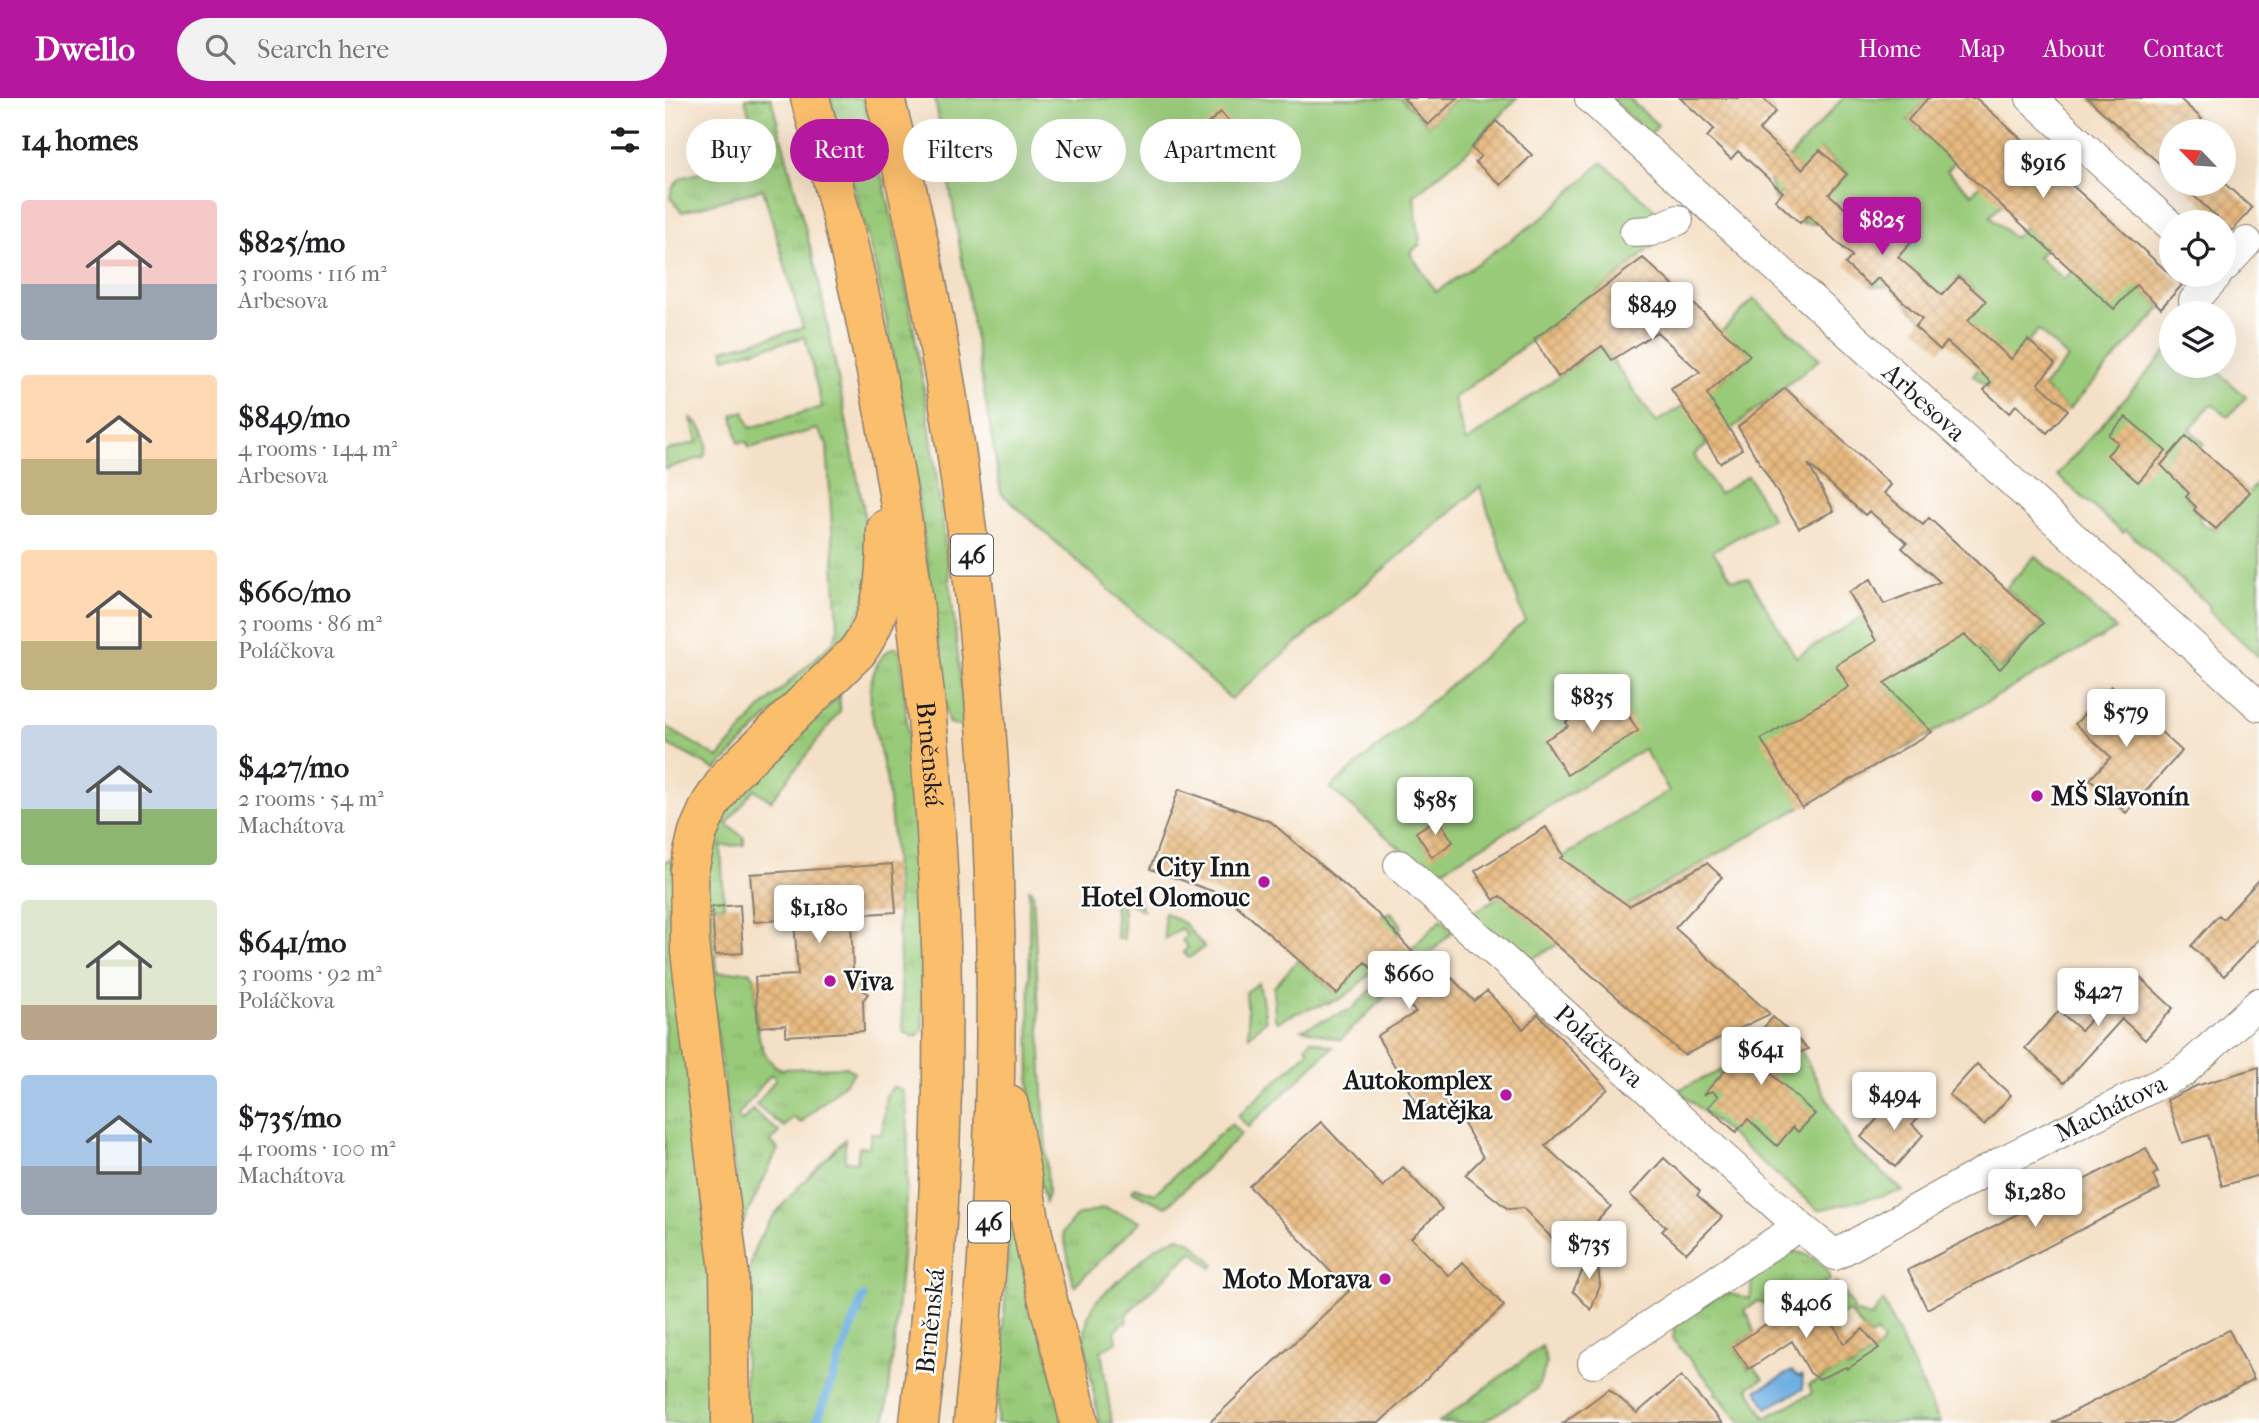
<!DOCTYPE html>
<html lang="en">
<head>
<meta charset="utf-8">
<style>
	body { margin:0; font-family:"IM FELL French Canon",serif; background:#f2f2f2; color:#202124; height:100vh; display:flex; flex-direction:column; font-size:26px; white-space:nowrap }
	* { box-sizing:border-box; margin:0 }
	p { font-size:23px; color:#757577 }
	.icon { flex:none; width:38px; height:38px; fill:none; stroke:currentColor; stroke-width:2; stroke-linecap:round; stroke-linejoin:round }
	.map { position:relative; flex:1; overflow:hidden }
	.sheet { display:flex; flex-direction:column; background:#fff; width:665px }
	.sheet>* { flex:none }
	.top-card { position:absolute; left:21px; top:21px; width:665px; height:63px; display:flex; gap:14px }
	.needle { width:46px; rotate:295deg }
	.buttons { position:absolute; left:1494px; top:21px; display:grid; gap:14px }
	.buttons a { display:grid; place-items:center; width:77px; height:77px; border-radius:50%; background:#fff; box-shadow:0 7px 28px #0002; font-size:35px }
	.price { position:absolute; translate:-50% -60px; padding:0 16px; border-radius:7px; background:#fff; color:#222; font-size:23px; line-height:46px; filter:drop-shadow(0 2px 4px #0008) }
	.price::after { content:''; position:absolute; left:50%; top:42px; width:21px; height:16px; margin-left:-10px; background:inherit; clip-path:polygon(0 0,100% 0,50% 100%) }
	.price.on { background:#b5179e; color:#fff }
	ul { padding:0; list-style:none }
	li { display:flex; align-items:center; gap:21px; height:175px; padding:0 21px }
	li span { display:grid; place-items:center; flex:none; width:196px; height:140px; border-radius:7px; color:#555 }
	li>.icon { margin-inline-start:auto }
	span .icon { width:84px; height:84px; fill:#fffc; stroke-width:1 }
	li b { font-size:30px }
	h2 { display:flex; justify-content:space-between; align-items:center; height:84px; padding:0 21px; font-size:30px }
	.pill { padding:0 24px; border-radius:32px; background:#fff; box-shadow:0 7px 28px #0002; font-size:24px; line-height:63px }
	.pill.on { background:#b5179e; color:#fff }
	header { display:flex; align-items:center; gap:42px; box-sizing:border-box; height:98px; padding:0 35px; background:#b5179e; color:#fff }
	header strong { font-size:33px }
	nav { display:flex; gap:38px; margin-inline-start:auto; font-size:24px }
	.search { width:490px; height:63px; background:#f2f2f2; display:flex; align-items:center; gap:18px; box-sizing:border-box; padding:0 24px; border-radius:38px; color:#757577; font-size:26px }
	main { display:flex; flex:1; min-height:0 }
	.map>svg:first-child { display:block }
</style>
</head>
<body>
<header>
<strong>Dwello</strong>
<div class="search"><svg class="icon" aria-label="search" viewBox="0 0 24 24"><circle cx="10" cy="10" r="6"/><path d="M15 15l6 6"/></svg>Search here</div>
<nav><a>Home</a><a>Map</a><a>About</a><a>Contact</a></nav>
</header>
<main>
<section class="sheet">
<h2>14 homes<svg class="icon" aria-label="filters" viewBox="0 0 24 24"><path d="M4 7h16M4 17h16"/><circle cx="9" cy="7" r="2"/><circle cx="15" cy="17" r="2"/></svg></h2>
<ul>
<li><span style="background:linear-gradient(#f6c9c9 60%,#9aa5b1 0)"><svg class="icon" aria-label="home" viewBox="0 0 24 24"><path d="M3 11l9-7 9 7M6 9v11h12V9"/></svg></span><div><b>$825/mo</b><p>3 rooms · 116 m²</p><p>Arbesova</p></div></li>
<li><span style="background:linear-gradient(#ffd9b3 60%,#c2b280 0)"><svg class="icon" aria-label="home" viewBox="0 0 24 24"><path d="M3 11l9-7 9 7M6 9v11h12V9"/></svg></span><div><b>$849/mo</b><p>4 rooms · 144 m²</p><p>Arbesova</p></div></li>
<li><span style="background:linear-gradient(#ffd9b3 65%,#c2b280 0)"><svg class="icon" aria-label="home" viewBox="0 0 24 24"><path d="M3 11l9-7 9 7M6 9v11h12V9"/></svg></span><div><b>$660/mo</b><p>3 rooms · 86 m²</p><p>Poláčkova</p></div></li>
<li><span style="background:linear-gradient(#c9d6e8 60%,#8fb573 0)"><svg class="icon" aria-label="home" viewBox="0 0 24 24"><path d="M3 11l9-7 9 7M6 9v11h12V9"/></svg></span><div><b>$427/mo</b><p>2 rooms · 54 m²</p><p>Machátova</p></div></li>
<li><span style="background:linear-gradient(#dfe7d0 75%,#b9a48a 0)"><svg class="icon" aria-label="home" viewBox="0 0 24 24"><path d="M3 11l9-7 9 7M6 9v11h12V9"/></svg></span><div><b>$641/mo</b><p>3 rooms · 92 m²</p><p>Poláčkova</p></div></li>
<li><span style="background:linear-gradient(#a9c7e8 65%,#9aa5b1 0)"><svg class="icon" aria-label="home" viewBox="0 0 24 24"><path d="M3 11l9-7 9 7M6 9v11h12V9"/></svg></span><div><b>$735/mo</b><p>4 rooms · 100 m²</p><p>Machátova</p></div></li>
</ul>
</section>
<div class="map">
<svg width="1594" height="1325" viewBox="0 0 1594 1325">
	<defs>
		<pattern id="grass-tufts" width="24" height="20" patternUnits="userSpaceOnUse" patternTransform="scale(1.75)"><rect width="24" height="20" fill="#99ca79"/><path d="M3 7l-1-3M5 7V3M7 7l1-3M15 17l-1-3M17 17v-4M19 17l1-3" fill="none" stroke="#83ad68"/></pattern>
		<pattern id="building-cross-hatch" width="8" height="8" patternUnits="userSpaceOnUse" patternTransform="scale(1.75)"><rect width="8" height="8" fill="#e7b97f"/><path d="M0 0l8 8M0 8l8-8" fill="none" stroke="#c69e6d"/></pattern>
	</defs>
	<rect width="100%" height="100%" fill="#fff"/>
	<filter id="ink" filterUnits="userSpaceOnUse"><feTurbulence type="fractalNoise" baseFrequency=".0143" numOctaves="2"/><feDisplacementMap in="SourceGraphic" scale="14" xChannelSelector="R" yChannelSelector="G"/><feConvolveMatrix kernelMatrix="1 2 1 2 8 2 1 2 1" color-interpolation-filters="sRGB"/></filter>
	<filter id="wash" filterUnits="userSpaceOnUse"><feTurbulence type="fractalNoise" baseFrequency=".00686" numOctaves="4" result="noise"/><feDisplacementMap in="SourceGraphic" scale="28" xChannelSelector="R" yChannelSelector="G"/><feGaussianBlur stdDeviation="1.57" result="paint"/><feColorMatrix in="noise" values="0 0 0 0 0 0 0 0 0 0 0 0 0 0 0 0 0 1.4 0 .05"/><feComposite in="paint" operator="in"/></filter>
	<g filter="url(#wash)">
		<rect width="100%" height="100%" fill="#f4e0c6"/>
		<path fill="url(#grass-tufts)" stroke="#5a734a" stroke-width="2" d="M 80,0 L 106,0 L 153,179 L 198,408 L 207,484 L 186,534 L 51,672 L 0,645 L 0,628 L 53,660 L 94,612 L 169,543 L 173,530 L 162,346 L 152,331 L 84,350 L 82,344 L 73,345 L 68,317 L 79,313 L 85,330 L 157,309 L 140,239 L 60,260 L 58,252 L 138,230 L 98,91 L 17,114 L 5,99 L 8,89 L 16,80 L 95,59 Z
			M 165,0 L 198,0 C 253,206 280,417 300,629 L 283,625 L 246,345 L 211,171 Z
			M 945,0 L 963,0 L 993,27 L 985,37 Z
			M 26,320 C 39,329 46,343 39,359 L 0,371 L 0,353 L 32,344 Z
			M 232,549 L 236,556 L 251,728 L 258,927 L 257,934 L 249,939 L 239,934 L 238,928 C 234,849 232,770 223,692 C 219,658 202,620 206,586 C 208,572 217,551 232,549 Z
			M 175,597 L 175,613 L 106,703 L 89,691 L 62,726 L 79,740 L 79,747 L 56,748 L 59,808 L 48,809 L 52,875 L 85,873 L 90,880 C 92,908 86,957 116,971 L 181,969 L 189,974 C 185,984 147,1012 136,1025 L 128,1019 L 119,1029 L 91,1007 L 111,981 L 106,976 L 72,1019 L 77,1024 L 87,1012 L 114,1034 L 106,1044 L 113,1051 L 77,1127 L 37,817 L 39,767 L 68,699 Z
			M 10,762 L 47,1194 L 52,1325 L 0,1325 L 0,763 Z
			M 448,789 L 471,799 L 478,812 L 457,802 L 459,841 L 452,841 Z
			M 364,791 L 368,793 L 383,1096 L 380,1104 L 369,1059 L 365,1009 Z
			M 499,814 L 520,826 L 539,849 L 524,860 L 518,854 L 523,850 L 517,842 L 522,838 L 516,830 L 500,841 Z
			M 726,814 L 736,826 C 736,843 691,894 675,901 C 654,910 633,911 613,924 L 610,921 L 609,889 L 633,862 L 672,896 L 715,818 Z
			M 776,821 L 789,832 L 675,942 L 637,931 L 687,911 Z
			M 594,885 L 601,922 L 584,938 L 581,894 Z
			M 646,942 L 668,949 L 583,1029 L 573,1018 L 644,953 L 641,948 Z
			M 228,989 L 237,992 C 255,1019 226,1277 220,1325 L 80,1325 C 81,1279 74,1181 93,1143 C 108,1110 155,1069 180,1041 L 180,1063 L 192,1064 L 194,1049 L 204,1049 L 206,1035 L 217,1036 L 221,997 Z
			M 566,1026 L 576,1036 L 501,1109 L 467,1093 L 470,1089 L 489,1096 Z
			M 439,1110 L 476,1123 L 409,1188 L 398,1134 L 411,1118 Z
			M 346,1111 L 400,1325 L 332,1325 Z
			M 514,1139 L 527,1144 L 550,1167 L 546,1170 L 528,1153 L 461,1216 L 462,1225 L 457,1225 L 450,1233 L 452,1243 L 436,1253 L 447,1325 L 434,1325 L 419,1239 L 423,1219 L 431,1203 L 492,1148 Z
			M 1126,1153 C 1142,1155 1162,1165 1165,1182 L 1159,1186 L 1142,1188 L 1103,1208 L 1093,1203 L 1079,1213 L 1084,1219 L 1089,1234 L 1069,1248 L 1083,1271 L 1089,1268 L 1098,1281 L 1083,1290 L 1100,1320 L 1147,1295 L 1144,1287 L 1180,1268 L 1183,1271 L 1214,1250 L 1218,1243 L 1212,1235 L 1205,1239 L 1183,1213 L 1166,1222 L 1154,1199 L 1171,1184 L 1187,1206 L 1188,1214 L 1206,1219 L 1218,1203 L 1275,1325 L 1077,1325 L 1050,1295 L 1051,1292 L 1008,1242 L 1009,1229 L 1053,1198 L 1062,1195 L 1085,1201 L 1088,1175 Z
			M 877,1248 L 882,1265 L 872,1291 L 816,1325 L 773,1325 Z"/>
		<path fill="#99ca79" stroke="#5a734a" stroke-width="2" d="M 270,0 L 736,0 L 763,27 L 792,0 L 852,0 L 806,50 L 749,98 L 755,146 L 745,155 L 771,194 L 880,118 L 937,64 L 1009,129 L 946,184 L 789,300 L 801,344 L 937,248 L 991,324 L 1053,286 L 1083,259 L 1057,233 L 1089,201 L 1155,261 L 1065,332 L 1033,332 L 1042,347 L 1029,357 L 1054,396 L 1083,378 L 1107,420 L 1048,453 L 1067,481 L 1084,480 L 1131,559 L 1197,519 L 1224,558 L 1307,532 L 1314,551 L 1336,571 L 1378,525 L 1341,490 L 1370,458 L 1451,531 L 860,865 L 806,816 L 1004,693 L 979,651 L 767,778 L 665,690 L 860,523 L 815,389 L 566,601 L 336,395 Z
			M 1178,0 L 1263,0 L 1243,22 L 1264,41 L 1302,0 L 1311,40 L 1282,73 L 1307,96 L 1337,64 L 1357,83 L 1325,119 L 1349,140 L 1383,106 L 1404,125 L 1373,159 L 1399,181 L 1419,161 L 1478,179 L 1476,191 L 1496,210 L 1403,312 L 1378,289 L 1403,260 L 1373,232 L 1322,289 L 1308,277 L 1333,249 L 1297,226 L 1320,202 L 1294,179 L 1257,221 L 1243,208 L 1263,186 L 1243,167 L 1222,189 L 1205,188 L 1251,139 L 1225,115 L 1206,136 L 1174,104 L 1153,126 L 1135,125 L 1182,76 L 1156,52 L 1110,102 L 1104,82 Z
			M 1507,247 L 1507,268 L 1547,268 L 1581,299 L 1563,319 L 1548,307 L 1544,308 L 1525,332 L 1539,345 L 1533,352 L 1521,399 L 1531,409 L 1529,412 L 1534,417 L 1536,426 L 1551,431 L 1594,383 L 1594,559 L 1543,512 L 1545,508 L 1461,432 L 1458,435 L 1392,377 Z
			M 1129,939 L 1188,1049 L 1238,1093 L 1153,1112 L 1013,992 Z"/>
		<path fill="#6dafe2" stroke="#44667f" stroke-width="2" d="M 1127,1273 L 1133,1278 L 1137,1277 L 1138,1291 L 1102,1310 L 1092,1292 Z"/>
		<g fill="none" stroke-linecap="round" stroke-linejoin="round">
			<path stroke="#6dafe2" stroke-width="9" d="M 151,1325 L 198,1199"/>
		</g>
		<g id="blocks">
			<path fill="url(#building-cross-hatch)" d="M 738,0 L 792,0 L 763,27 Z
				M 1015,0 L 1098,0 L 1111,13 L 1094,32 L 1137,71 L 1155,52 L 1182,76 L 1164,96 L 1207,135 L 1225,115 L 1251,139 L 1233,159 L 1277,197 L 1294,179 L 1321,203 L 1303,222 L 1346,261 L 1363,242 L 1390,266 L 1373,285 L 1403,312 L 1382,335 L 1351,307 L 1344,315 L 1319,292 L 1326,284 L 1282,244 L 1275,252 L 1250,229 L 1257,221 L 1213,180 L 1205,188 L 1180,166 L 1187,158 L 1143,117 L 1135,125 L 1110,102 L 1118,94 L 1073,53 L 1066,61 L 1042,39 L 1049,31 Z
				M 1263,0 L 1311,0 L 1517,187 L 1496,210 L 1471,187 L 1449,211 L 1243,22 Z
				M 1422,0 L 1514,0 L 1537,21 L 1526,33 L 1507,33 L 1507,77 Z
				M 556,14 L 581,44 L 541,79 L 515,50 Z
				M 831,23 L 867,57 L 836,87 L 810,64 L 816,58 L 806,50 Z
				M 1516,86 L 1560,86 L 1587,110 L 1567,133 Z
				M 978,160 L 1085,257 L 1042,296 L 1077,351 L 1055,365 L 1006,291 L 1035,274 L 992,234 L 947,262 L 937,248 L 893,279 L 869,241 Z
				M 1120,290 L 1226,387 L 1219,395 L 1258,427 L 1264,420 L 1378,525 L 1335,571 L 1300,537 L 1219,585 L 1267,634 L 1137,710 L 1096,641 L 1184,589 L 1171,567 L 1211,543 L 1184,494 L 1206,481 L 1219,506 L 1275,484 L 1237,450 L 1242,445 L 1204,413 L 1200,417 L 1143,366 L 1169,413 L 1134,430 L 1073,329 Z
				M 1461,319 L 1501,353 L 1473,384 L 1442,357 L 1453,345 L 1444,337 Z
				M 1521,338 L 1585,394 L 1551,431 L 1529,412 L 1531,409 L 1521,399 L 1524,395 L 1496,367 Z
				M 1446,588 L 1517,653 L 1461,715 L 1425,681 L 1446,659 L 1410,626 Z
				M 949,594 L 973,633 L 902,677 L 880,642 L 903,628 L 901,624 Z
				M 514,691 L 606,724 L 715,818 L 778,888 L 787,880 L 809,903 L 822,893 L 858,931 L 873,916 L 943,991 L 880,1048 L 946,1108 L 902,1156 L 858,1110 L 843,1111 L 800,1077 L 818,1059 L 787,1005 L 761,1021 L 712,938 L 751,914 L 700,864 L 672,896 L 561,798 L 485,771 Z
				M 773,720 L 788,744 L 767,759 L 751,734 Z
				M 881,729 L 899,758 L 896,760 L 964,808 L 1042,765 L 1057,779 L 1010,830 L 1105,916 L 1019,957 L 835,798 L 829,802 L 810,773 Z
				M 227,766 L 231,814 L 186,817 L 188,873 L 196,873 L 197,891 L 203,896 L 198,902 L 199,933 L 121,938 L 121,927 L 93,929 L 90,879 L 133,877 L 129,821 L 89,824 L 85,776 Z
				M 1594,782 L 1594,841 L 1559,878 L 1526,848 L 1554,817 L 1558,821 Z
				M 75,807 L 78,855 L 50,857 L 47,809 Z
				M 1470,875 L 1508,910 L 1480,942 L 1457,921 L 1399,985 L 1360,950 L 1394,913 L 1416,932 Z
				M 1108,919 L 1143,951 L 1100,970 L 1150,1016 L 1133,1034 L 1128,1029 L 1112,1048 L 1083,1021 L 1071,1034 L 1043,1009 L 1053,998 L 1047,993 L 1038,997 Z
				M 1312,966 L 1346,997 L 1319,1027 L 1284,997 Z
				M 1594,969 L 1594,1077 L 1557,1088 L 1543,1037 L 1517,1045 L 1502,1002 L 1531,988 Z
				M 1232,999 L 1254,1019 L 1247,1026 L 1258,1037 L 1230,1069 L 1196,1039 Z
				M 656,1024 L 718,1089 L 738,1069 L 777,1111 L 746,1140 L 784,1178 L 798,1164 L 839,1208 L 714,1325 L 544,1325 L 684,1193 L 584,1088 Z
				M 1481,1050 L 1493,1074 L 1488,1077 L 1495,1091 L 1262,1211 L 1243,1172 Z
				M 999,1060 L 1035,1093 L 1032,1097 L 1057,1119 L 1021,1155 L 997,1133 L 1001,1129 L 965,1097 Z
				M 931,1144 L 935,1188 L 926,1212 L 908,1193 Z
				M 1132,1199 L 1138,1208 L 1154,1199 L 1179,1246 L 1198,1231 L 1214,1250 L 1182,1271 L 1181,1269 L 1154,1281 L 1145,1275 L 1127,1243 L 1084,1271 L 1068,1248 L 1113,1218 L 1109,1212 Z
				M 1564,1232 L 1589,1281 L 1558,1297 L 1506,1325 L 1387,1325 Z
				M 1016,1278 L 1057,1325 L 898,1325 L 944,1291 L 972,1315 Z"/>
		</g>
	</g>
	<g filter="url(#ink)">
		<use href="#blocks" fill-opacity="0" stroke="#887e71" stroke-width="2"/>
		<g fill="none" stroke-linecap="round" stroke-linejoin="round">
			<g stroke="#887e71" stroke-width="32">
				<g id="street">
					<path id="s1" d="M 925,0 L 1594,608"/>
					<path d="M 1366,0 L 1507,129"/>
					<path d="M 970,134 L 986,133 L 1013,122"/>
					<path d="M 1559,169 L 1582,144"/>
					<path d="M 1529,203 L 1552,177"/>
					<path id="s2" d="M 734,767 L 1134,1128"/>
					<path id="s3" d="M 928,1265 L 1134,1128 L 1170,1157 L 1338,1063 L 1518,974 L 1594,905"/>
				</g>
			</g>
			<g stroke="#887e71" stroke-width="41">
				<g id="primary">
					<path id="s4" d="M 145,0 C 267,430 308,881 254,1325"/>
					<path d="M 220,0 C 331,432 355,882 308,1325"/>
					<path d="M 344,1007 C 357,1079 369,1151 388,1222 C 397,1257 408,1289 414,1325"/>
					<path d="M 66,1325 L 64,1173 L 25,854 L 24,772 L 33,734 L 45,707 L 64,678 L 192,554 C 220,516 221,477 221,431"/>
				</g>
			</g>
			<use href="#street" stroke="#fff" stroke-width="30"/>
			<use href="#primary" stroke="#fabe6d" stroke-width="38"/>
		</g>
	</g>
	<g fill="#b5179e" stroke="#fff" stroke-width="2.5">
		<circle cx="1372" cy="698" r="7"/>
		<circle cx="599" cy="784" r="7"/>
		<circle cx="165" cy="883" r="7"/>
		<circle cx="841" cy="997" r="7"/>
		<circle cx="720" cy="1181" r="7"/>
	</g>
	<g text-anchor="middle" stroke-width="5" stroke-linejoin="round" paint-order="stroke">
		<g fill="#fff" stroke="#606060" stroke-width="2">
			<rect x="286" y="436.5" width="42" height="41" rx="5"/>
			<rect x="303" y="1103.5" width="42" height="41" rx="5"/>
		</g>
		<g font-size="24" font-weight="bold" fill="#1c1c1c">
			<text x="307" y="465">46</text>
			<text x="324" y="1132">46</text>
		</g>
		<g font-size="26" fill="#1c1c1c" stroke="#fff">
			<text dy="9" stroke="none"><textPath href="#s1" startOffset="452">Arbesova</textPath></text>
			<text dy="9" stroke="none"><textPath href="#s4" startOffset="668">Brněnská</textPath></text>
			<text dy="9" stroke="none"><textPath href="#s2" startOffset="270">Poláčkova</textPath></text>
			<text dy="9" stroke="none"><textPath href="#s3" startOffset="606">Machátova</textPath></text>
			<text transform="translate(265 1223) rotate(-84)" y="9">Brněnská</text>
		</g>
		<g font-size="26" font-weight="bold" fill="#1c1c1c" stroke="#fff" text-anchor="end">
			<text x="1386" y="707" text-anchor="start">MŠ Slavonín</text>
			<text x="585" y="778">City Inn<tspan x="585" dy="30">Hotel Olomouc</tspan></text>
			<text x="179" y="892" text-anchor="start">Viva</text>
			<text x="827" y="991">Autokomplex<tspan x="827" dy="30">Matějka</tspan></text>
			<text x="706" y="1190">Moto Morava</text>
		</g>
	</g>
</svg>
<div class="buttons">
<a><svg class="needle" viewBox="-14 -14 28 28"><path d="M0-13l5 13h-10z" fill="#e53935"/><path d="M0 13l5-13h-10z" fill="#757577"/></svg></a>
<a><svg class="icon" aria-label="locate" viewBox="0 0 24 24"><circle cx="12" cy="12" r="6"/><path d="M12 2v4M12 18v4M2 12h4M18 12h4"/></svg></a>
<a><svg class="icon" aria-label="layers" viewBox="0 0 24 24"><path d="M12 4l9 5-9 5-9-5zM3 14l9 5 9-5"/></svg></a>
</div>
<b class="price" style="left:1378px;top:102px">$916</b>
<b class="price on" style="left:1217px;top:159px">$825</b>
<b class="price" style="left:987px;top:244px">$849</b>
<b class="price" style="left:927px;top:636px">$835</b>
<b class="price" style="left:1461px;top:651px">$579</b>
<b class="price" style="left:770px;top:739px">$585</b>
<b class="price" style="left:154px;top:847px">$1,180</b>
<b class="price" style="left:744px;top:913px">$660</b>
<b class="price" style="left:1433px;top:930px">$427</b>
<b class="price" style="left:1096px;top:989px">$641</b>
<b class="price" style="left:1229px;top:1034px">$494</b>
<b class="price" style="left:1370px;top:1131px">$1,280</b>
<b class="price" style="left:924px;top:1183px">$735</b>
<b class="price" style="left:1141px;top:1242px">$406</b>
<div class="top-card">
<a class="pill">Buy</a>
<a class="pill on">Rent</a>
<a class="pill">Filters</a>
<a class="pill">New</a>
<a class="pill">Apartment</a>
</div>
</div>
</main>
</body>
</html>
